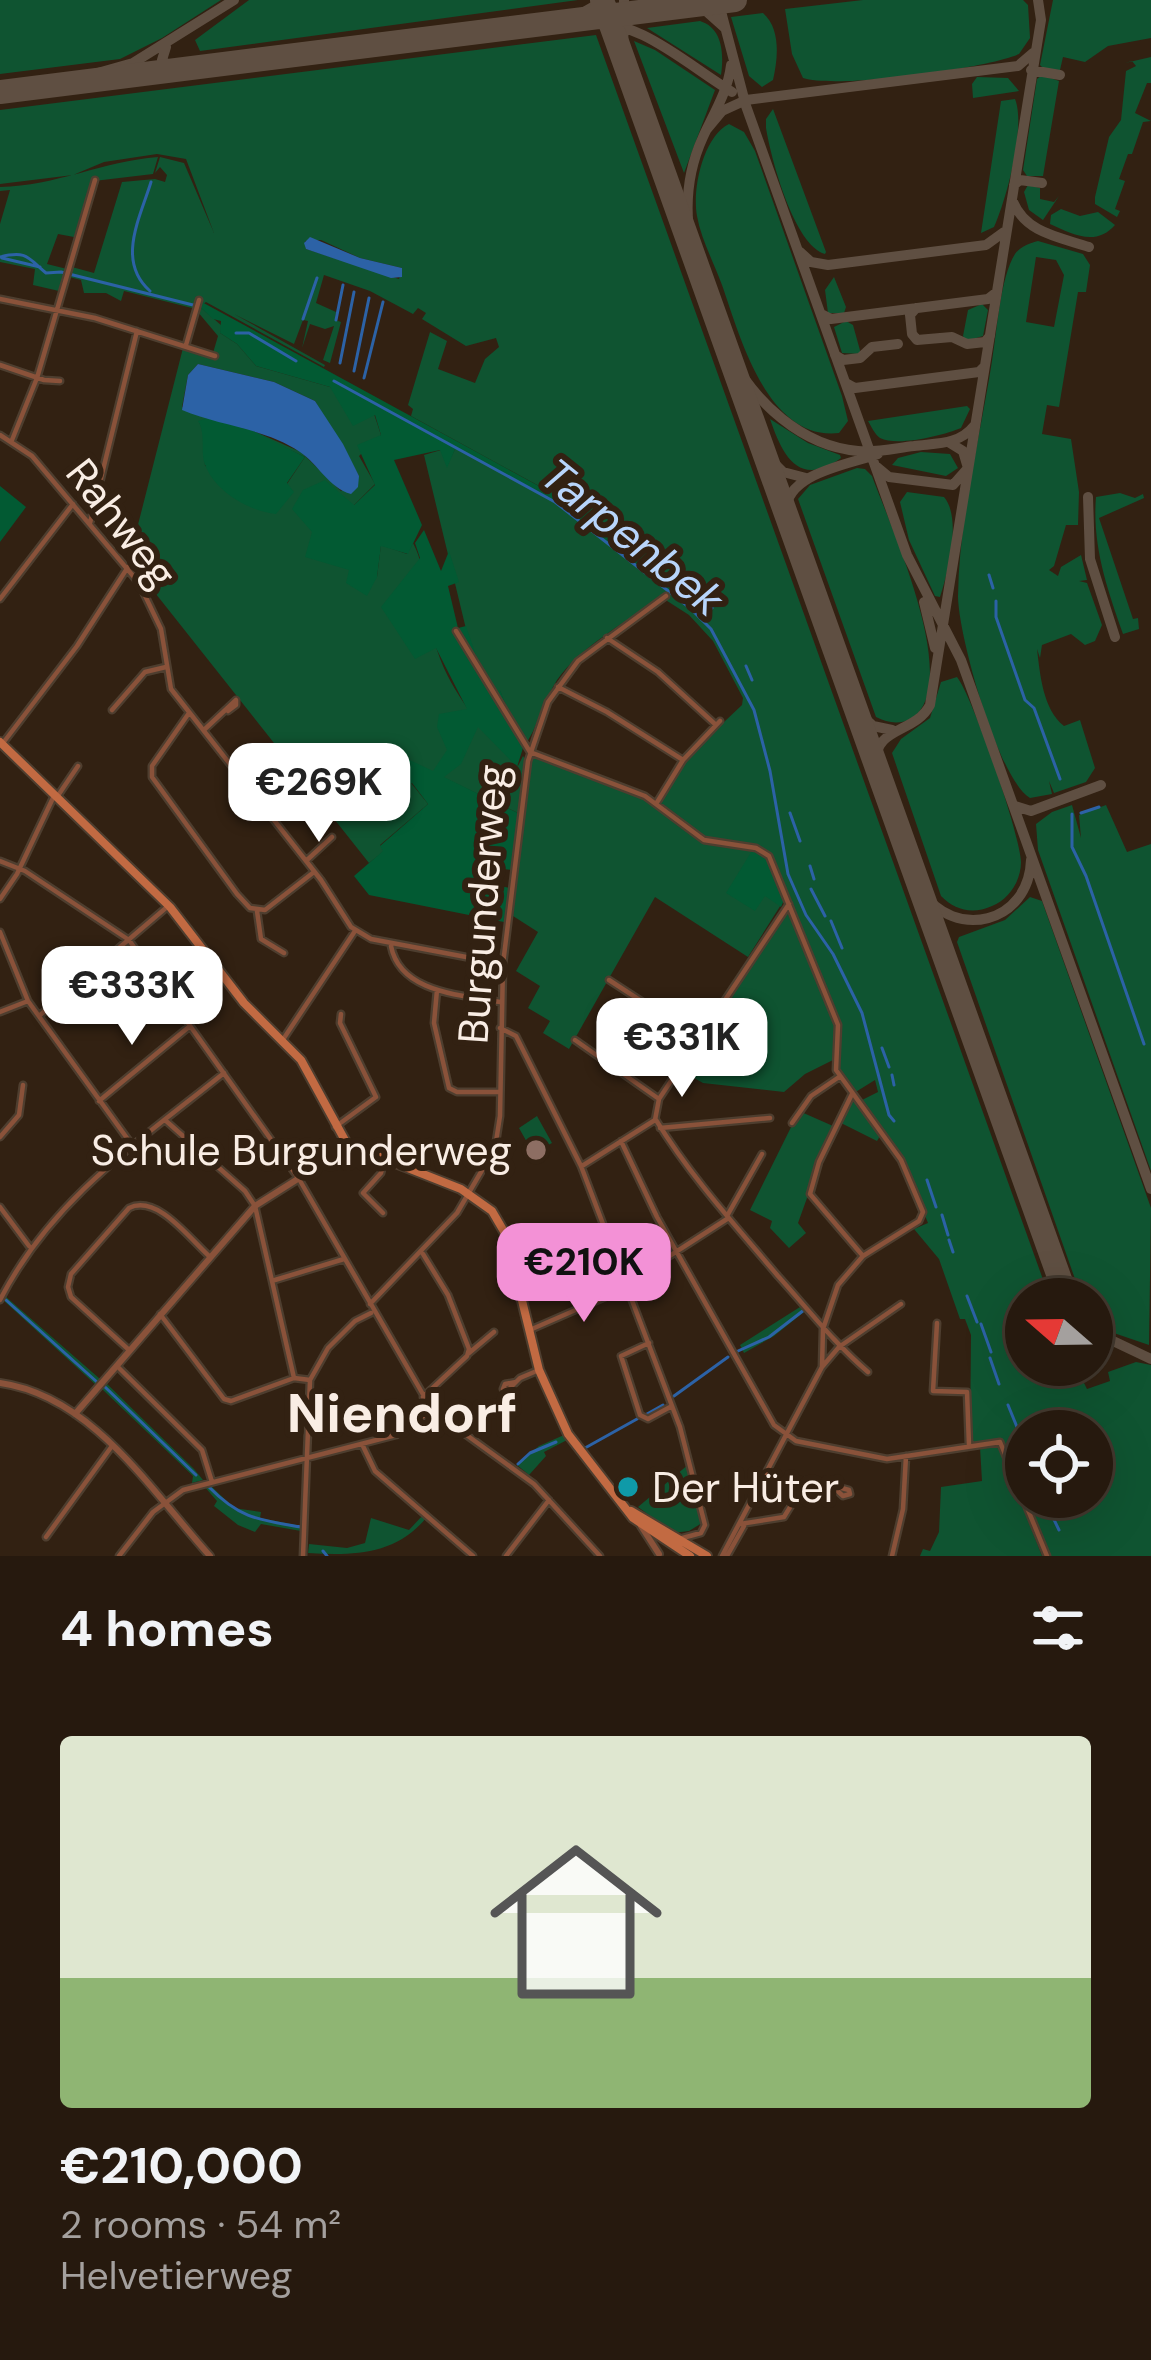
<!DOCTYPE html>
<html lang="en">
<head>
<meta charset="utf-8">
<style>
	body { margin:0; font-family:"DM Sans",sans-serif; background:#32261c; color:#f1f3f6; height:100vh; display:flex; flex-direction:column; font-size:45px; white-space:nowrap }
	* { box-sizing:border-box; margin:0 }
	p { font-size:39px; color:#a4a09e }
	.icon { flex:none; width:66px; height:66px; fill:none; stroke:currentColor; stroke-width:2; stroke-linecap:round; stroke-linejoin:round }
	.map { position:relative; height:1556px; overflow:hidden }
	.details { display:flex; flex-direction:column; background:#26190e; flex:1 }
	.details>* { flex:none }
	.needle { width:78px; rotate:290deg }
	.controls { position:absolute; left:1005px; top:1278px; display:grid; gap:24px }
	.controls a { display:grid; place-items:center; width:108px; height:108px; border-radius:50%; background:#26190e; box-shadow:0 12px 48px #0002,0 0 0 3px #42382e; font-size:60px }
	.price { position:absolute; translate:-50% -102px; padding:0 27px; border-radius:24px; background:#fff; color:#222; font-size:39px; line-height:78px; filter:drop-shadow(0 3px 6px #0008) }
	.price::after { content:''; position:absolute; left:50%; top:72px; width:36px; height:27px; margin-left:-18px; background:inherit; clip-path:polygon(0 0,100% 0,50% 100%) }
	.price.active { background:#f391d6; color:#111 }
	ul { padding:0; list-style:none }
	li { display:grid; align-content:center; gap:24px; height:636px; padding:0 60px }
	li span { display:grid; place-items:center; height:372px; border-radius:12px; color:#555 }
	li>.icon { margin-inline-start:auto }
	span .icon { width:216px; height:216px; fill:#fffc; stroke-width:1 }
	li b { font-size:51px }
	h2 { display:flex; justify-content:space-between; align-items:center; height:144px; padding:0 60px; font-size:51px }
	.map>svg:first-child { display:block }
</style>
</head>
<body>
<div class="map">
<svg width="1151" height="1556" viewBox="0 0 1151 1556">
	<rect width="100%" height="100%" fill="#322112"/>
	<path fill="#0f5431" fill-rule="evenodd" d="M 0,0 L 221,0 L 162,38 L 120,59 L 0,74 Z
		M 249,0 L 578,0 L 200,51 L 195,40 Z
		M 863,0 L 1023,0 L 1028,5 L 1030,38 L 1019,54 C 984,69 838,89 803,78 L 792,54 L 785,9 Z
		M 1053,0 L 1151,0 L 1151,38 L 1108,46 L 1085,62 L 1063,57 L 1060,70 L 1044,69 L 1040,65 Z
		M 763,13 C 781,29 778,58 773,80 L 762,87 L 749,76 L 731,17 Z
		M 700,21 C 723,28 724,55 721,75 L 647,28 Z
		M 596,35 L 1050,1299 L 1026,1299 L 1026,1365 L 1075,1365 L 1087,1389 L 1110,1381 L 1108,1372 L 1136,1362 L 1151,1365 L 1151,1556 L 1049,1556 L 1004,1444 L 996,1440 L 970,1444 L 971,1335 L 965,1319 L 960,1319 L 939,1259 L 914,1229 L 928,1223 L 902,1159 L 860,1101 L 878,1092 L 875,1080 L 854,1093 L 833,1060 L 805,1074 L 784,1092 L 703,1083 L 680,1070 L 786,909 L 813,970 L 774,861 L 765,850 L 760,850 L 784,900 L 748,957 L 655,897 L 569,1049 L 543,1033 L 550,1021 L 528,1008 L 540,986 L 516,971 L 538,932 L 513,916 L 530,756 L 642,796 L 656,806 L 686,758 L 742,705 L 743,698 L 713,641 L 689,615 L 661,597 C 628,621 580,647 557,680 C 543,702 538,728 523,748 L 500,691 L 489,694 L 466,629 L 424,455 L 441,450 L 447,466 L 456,447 L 555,502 L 669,591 L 581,509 L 411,416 L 413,409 L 408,405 L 430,332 L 447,341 L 438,369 L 475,383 L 485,359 L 499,347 L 496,338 L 466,346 L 422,319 L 426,313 L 418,308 L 413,314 L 370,291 L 324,275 L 316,303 L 336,312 L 335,320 L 341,322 L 330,363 L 323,360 L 334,326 L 325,329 L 310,324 L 302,348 L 308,321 L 303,320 L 294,344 L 234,314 L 325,365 L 324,367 L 206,302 L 196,309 L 124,291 L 121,301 L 106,293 L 84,293 L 81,280 L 69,277 L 72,267 L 94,273 L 122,182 L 155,179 L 165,182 L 167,175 L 160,167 L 155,173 L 160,157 L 184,163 L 214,233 L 186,159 L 157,154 L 104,162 L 73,175 L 0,184 L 0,110 ZM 321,240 L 360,258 L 402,268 L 399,279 L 306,249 L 305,241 ZM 1026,1431 L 1092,1431 L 1092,1497 L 1026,1497 Z
		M 634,41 L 655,50 L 715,90 L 684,173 Z
		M 1151,57 L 1151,83 L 1147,83 L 1135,113 L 1151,121 L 1143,122 L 1132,154 L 1128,154 L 1119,179 L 1125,181 L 1115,209 L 1120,211 L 1117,217 L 1095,204 L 1095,197 L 1109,137 L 1121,120 L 1126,71 L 1136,66 L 1132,61 L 1125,63 Z
		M 1042,75 L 1059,81 L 1043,176 L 1027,176 L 1023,170 L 1037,79 Z
		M 977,77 L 1008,78 L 1019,91 L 973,98 L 972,84 Z
		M 1015,99 C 1026,126 1007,198 994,227 L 981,233 L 1001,101 Z
		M 773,109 L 826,252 L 825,254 C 794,245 771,159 766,128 L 766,119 Z
		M 729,124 L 744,132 L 755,151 L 842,396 L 848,421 L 839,433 C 767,441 740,336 722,285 C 714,263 701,239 697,216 C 692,189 703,137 729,124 Z
		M 158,157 L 153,174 L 94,181 L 74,237 L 58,234 L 47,264 L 67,269 L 56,304 L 59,291 L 33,285 L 35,269 L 0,262 L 0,224 L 10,190 L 0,191 L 0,187 C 56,186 103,161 158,157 Z
		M 1028,185 L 1040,188 L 1040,199 L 1054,202 L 1059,196 L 1043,220 L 1029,210 L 1024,192 Z
		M 1061,209 L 1080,216 L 1098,212 L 1115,225 C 1096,247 1072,234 1050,224 L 1051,215 Z
		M 1038,241 L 1083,254 L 1090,265 L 1086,292 L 1078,292 L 1059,407 L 1047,405 L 1042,434 L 1071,439 L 1079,492 L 1078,525 L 1066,525 L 1054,566 L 1049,570 L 1058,576 L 1061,567 L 1081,555 L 1087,580 L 1079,581 L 1087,583 L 1102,625 L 1095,641 L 1085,645 L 1071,634 L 1042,645 L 1040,658 L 1037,649 C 1040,674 1043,710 1064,726 L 1080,720 L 1095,768 L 1086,782 L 1054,793 L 1049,781 L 1052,794 L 1030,798 C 998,779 958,634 958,596 C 959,518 980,438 992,361 C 997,332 1000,278 1015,254 C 1021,246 1030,243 1038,241 ZM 1036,257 L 1056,260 L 1064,275 L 1054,327 L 1026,322 Z
		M 834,277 L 846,307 L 844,313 L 828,313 L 825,290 Z
		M 982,304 L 988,310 L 983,336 L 966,341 L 963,336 L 968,310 Z
		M 199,306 L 222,326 L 220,333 L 237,344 L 256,366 L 330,387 L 374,414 L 381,435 L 359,456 L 375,484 L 354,505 L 377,577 L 381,545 L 407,554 L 413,543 C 429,574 426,610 435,643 C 447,689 485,734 518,766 L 523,756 L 526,760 L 520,814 L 386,750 L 392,758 L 379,768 L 411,783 L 428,804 L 380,845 L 384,851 L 369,863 L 129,560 L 183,348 L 213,353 L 218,336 L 197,311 ZM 198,364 L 274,382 L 315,401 L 359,476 L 341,491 L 301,452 L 249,429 L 182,407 L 188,375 ZM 208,418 L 232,428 L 243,428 L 305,457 L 287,484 L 205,466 L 203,430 L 199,422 Z
		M 846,321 L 853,325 L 861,354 L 842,353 L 834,327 Z
		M 967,406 L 970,409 L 961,428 C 944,435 898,447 880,438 C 875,435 871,426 868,421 Z
		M 770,419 L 808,443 L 840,455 L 841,458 C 798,489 782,454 770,419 Z
		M 921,452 L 950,454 L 958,468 L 946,476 L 892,465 L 898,458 Z
		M 857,468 L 865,469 L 872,476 C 888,521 964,683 912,718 C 900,725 888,723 876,717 L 798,499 L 810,485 Z
		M 907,492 L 944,497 C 962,518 948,573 940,597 L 935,596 L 909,540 L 900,502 Z
		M 1120,493 L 1135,498 L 1143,494 L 1144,498 L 1099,518 L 1133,619 L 1138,618 L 1139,629 L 1123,634 C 1107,588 1092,546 1096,497 Z
		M 957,677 C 973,697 1020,834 1021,862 C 1021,881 1009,899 992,906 C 972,915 955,910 941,896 L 892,753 L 901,739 L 930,718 L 941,682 Z
		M 1072,805 L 1081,838 L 1079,815 L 1106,805 L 1127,852 L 1151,844 L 1151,1171 L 1038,850 L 1036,824 L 1052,812 Z
		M 1030,897 L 1042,901 L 1151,1208 L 1149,1345 L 1102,1329 L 1092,1321 L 1092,1299 L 1082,1299 L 957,942 L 959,937 L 1005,920 Z
		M 852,1098 L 880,1136 L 877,1141 L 839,1122 Z
		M 799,1111 L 833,1126 L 798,1223 L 806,1233 L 789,1248 L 770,1228 L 772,1221 L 750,1210 Z
		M 537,1116 L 552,1143 L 533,1153 L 519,1128 Z
		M 5,1296 L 100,1379 L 96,1385 L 3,1300 Z
		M 800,1307 L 804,1312 L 774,1336 L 744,1353 L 740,1345 Z
		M 105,1382 L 194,1469 L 203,1480 L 192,1483 L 193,1476 L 101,1388 Z
		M 564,1435 L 567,1440 L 544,1452 L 546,1456 L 529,1475 L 517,1465 L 539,1446 Z
		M 994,1446 L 1001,1450 L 1042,1556 L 920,1556 L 923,1549 L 930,1551 L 939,1532 L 941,1487 L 982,1481 L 980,1447 Z
		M 689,1464 L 702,1523 L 689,1531 L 673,1533 L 638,1507 Z
		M 210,1485 L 234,1508 L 261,1512 L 260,1518 L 301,1526 L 301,1531 L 261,1524 L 255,1532 L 238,1525 L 214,1506 L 217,1501 L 204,1486 Z
		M 423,1515 L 426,1518 C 396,1555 352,1556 308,1553 L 309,1544 L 347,1548 L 365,1543 L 371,1518 L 409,1530 Z"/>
	<path fill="#025a33" d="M 200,301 L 581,509 L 676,584 L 669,591 L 555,502 L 456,447 L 447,468 L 440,450 L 394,460 L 422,525 L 408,554 L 381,546 L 377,577 L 367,596 L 346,583 L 349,570 L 305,557 L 312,532 L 292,509 L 303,490 L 325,480 L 354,505 L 375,485 L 357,445 L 381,435 L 375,415 L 353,426 L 330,387 L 256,366 L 237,344 L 220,333 L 221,321 L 213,319 L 199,306 Z
		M 208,418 L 253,431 L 305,457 L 287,483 L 294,492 L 276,514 C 250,511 217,493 206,467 C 199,453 207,436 198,421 Z
		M 0,486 L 26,507 L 0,542 Z
		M 424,530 L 441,571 L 449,551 L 459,582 L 448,586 L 458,628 L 466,626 L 489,693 L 500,690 L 523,748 L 517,767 L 478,727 L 461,764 L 444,777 L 520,814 L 513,870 L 503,869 L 500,886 L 510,888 L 504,922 L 369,895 L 354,876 L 383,851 L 380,846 L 428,804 L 412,783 L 403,789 L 395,778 L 390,782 L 379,769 L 392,758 L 384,748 L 433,771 L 447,750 L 437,727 L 439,714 L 467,709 L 436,648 L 415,659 L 381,607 L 420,558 L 415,543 Z
		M 753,849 L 771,862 L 784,900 L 781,907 L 765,896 L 755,911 L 726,893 Z"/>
	<path fill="#2c62a6" d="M 310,237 L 360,258 L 402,268 L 402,277 L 391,278 L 306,249 L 304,243 Z
		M 198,364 L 274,382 L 315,401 L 343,444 L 359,476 L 358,487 L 351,494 C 329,488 318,464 300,452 C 264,428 220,426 182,410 L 188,375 Z"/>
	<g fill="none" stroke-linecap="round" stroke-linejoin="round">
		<path stroke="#2c62a6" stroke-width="3" d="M 0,257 C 27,250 28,258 46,273 L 61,272 L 197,306
			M 2,258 L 40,267
			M 150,291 C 116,261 140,218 151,182
			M 303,319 L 317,278
			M 336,320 L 343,285
			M 236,333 L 249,333 L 296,361
			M 340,363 L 354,292
			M 354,371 L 369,298
			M 364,378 L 383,302
			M 334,381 L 555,502 L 690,608 L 711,629 L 754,710 L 770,771 L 788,874 L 806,915 L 833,954 L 862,1013 L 889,1115 L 894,1121
			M 989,575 L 993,588
			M 688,589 L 712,608
			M 996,601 L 996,617 L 1025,700 L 1034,708 L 1060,779
			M 746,666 L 752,680
			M 790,813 L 800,841
			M 1081,813 L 1099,807
			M 1072,814 L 1072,847 L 1086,876 L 1144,1044
			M 810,866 L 814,879
			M 811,889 L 825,916
			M 831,921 L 842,948
			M 882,1048 L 889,1067
			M 892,1075 L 894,1085
			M 927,1180 L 936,1207
			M 942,1215 L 948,1235
			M 949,1240 L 953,1252
			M 967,1296 L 977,1322
			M 6,1300 L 97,1382
			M 981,1324 L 991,1352
			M 738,1351 L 769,1337 L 804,1310
			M 990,1358 L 999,1384
			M 104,1386 L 196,1475
			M 674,1396 L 728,1357
			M 1008,1405 L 1019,1432
			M 647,1414 L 663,1405
			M 1020,1444 L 1026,1457
			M 585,1448 L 637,1419
			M 518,1464 L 530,1453 L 556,1442
			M 209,1487 C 240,1519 260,1520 301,1527
			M 1046,1503 L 1059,1530
			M 323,1551 L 327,1556"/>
		<path stroke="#5f4f42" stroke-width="10" d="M 718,0 L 746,106 L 907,555 L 961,660 L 1151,1189
			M 678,7 L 706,11 L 725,28
			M 581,20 C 641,20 683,62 732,92
			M 549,23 L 575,17 L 605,0
			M 166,47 L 162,60 L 175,71
			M 623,58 L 624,0
			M 1031,70 L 1060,75
			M 55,85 L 133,63 L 234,0
			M 707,129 L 722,111 L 746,100 L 1018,66 L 1033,53
			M 1014,185 L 1020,180 L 1042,183
			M 1013,202 C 1026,233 1059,237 1089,247
			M 692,250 C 684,211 686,174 703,137 C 714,113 728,91 731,65
			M 800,252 L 811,262 L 828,265 L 986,245 L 1004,232
			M 916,308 L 910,315 L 912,334 L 917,340 L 952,337 L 967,344 L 985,342 L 990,336
			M 821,314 L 831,319 L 988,299 L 997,292
			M 729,354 C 755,402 801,446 858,451 C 877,453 896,448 914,446 C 936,443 959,445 974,426
			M 835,355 L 843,360 L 860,358 L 872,347 L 898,344
			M 846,383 L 855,388 L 979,372 L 985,366
			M 765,454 L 783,472 L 806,478
			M 877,467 L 889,477 L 953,485 L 968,468 L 963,451 L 950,443
			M 1088,497 L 1090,559 L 1115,637
			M 786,513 C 784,473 848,465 878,454
			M 924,602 L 935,648
			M 857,711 L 873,726 L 892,730
			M 876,764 C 874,726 915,734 930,705 L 1041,20 L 1038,0
			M 1015,806 L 1031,811 L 1101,785
			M 921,890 C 955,942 1029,923 1031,860
			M 1066,1296 L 1068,1299
			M 1092,1331 L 1151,1359"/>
		<path stroke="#5f4f42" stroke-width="24" d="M 602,0 L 1067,1299
			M 0,92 L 735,0"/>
		<g stroke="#4e3e2f" stroke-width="9">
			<path id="minor" d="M 0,299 L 95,318 L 215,356
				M 186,345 L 199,300
				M 0,365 L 44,380 L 60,381
				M 0,435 L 32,456 L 139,583 L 161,629 L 171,689 L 321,880 L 351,927 L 371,939 L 503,964
				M 12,440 L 37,378 L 95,180
				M 90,523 L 137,331
				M 0,599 L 73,504
				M 456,631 L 530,752
				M 607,638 L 658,672 L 716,725
				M 558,687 L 607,712 L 683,760
				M 112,710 L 145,672 L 166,667
				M 189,713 L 152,766 L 152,777 L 237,894 L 250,908 L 265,910 L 314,872
				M 205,729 L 236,700 L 236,705 L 228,711
				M 3,743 L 77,646 L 128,567
				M 530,752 L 645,796 L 704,840 L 756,848 L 769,856 L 838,1025 L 836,1070 L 901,1160 L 923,1212 L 919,1221 L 863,1256 L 838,1285 L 823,1329 L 822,1367 L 722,1556
				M 57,797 L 78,766
				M 656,804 L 683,760 L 720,721
				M 0,861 L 25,871 L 129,940 L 299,1179 L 432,1410 L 534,1484 L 600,1556
				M 306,861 L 332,837
				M 0,899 L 17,874 L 53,798
				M 257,911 L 261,939 L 284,953
				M 0,932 L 28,1001 L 132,1145
				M 391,946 C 400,993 462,995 500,1002
				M 609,980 L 698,1038
				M 437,990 L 434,1023 L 449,1088 L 457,1092 L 500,1092
				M 0,1012 L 28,1001
				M 39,1016 L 167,907
				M 500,1028 L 516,1036 L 581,1166 L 680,1427 L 705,1525 L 701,1533 L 679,1539
				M 575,1040 L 659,1099
				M 282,1041 L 355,931
				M 852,1094 L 819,1162 L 810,1194 L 863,1256
				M 99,1101 L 190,1026
				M 165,1120 L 245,1191 L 255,1206 L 294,1378
				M 656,1120 C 691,1177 735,1225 778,1276 C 808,1309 834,1343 868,1372
				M 792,1123 L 811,1096 L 839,1077
				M 335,1127 L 376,1097 L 340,1023 L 341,1014
				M 660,1128 L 770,1118
				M 0,1137 L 19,1115 L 23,1085
				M 621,1141 L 657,1217 L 774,1425 L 796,1441 L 887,1459 L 1000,1442 L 1047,1556
				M 582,1166 L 655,1120 L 659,1099 L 789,904
				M 0,1207 L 29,1246
				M 383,1213 L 363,1193 L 381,1173 L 384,1159
				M 727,1216 L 762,1154
				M 275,1280 L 344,1259
				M 626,1284 L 727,1219
				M 0,1300 C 51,1200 139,1141 224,1073
				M 370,1304 L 457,1213 L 495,1148 L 500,1116 L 503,964 L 528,761 L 548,702 L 578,661 L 666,596
				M 160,1314 L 224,1399 L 231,1401 L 294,1378 L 310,1380
				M 937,1323 L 933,1391 L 967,1392 L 969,1445
				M 532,1329 L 626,1288
				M 649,1343 L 621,1356 L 640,1415 L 648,1419 L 672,1406
				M 129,1350 L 71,1297 L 68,1287 L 71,1274 L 129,1208 C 157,1194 189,1238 209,1256
				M 469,1353 L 494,1332
				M 822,1367 L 839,1347 L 901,1304
				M 119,1368 L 202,1450 L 212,1482
				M 516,1382 L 505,1384 L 503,1389 L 509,1389 L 520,1378 L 539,1370
				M 423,1397 L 467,1356 L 469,1349 L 448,1295 L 423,1254
				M 362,1444 L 375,1471 L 473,1556
				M 831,1485 L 849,1490 L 850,1494 L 843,1496 Z
				M 740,1524 L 784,1517 L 806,1481 L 831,1485
				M 46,1537 L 112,1446
				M 119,1556 L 153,1512 L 183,1490 L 396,1435 L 432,1410
				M 303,1556 L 310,1380 L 328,1348 L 355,1321 L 371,1313
				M 506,1556 L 549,1500
				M 727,1556 L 744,1526
				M 892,1556 L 903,1509 L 906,1456"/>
		</g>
		<g stroke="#4e3e2f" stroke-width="10">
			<path id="tertiary" d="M 0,1383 C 93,1396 152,1492 210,1556
				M 75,1414 L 255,1206 L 350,1146
				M 641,1526 L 659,1554"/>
		</g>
		<g stroke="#4e3e2f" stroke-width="12">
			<path id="secondary" d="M 0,742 L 170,907 L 244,1003 L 301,1060 L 347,1144 L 461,1189 L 492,1211 L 506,1235 L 539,1370 L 568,1434 L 633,1518 L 690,1556
				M 631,1511 L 707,1556"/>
		</g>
		<use href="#minor" stroke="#8a523a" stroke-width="4.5"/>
		<use href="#tertiary" stroke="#8a523a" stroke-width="6"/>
		<use href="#secondary" stroke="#c26a42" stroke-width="8"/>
	</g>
	<circle fill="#8d6e63" stroke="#322112" stroke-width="4.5" cx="536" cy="1150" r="12"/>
	<circle fill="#0f9aa8" stroke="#322112" stroke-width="4.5" cx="628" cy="1487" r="12"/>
	<g text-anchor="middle" stroke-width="12" stroke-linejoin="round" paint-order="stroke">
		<g font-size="42" fill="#f9ede4" stroke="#322112">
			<text transform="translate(122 523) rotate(52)" y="15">Rahweg</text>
			<text transform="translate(482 904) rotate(-86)" y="15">Burgunderweg</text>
		</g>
		<g font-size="42" fill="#f9ede4" stroke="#322112" text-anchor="end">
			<text x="512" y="1165">Schule Burgunderweg</text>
			<text x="652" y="1502" text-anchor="start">Der Hüter</text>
		</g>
		<g font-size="45" font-style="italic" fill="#b8d5fb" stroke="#322112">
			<text transform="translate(633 537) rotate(39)" y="16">Tarpenbek</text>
		</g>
		<g font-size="54" font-weight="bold" fill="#f9ede4" stroke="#322112">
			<text x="402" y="1432">Niendorf</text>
		</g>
	</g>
</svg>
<div class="controls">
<a><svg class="needle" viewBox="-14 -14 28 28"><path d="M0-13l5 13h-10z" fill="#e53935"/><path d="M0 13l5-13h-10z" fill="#a4a09e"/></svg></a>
<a><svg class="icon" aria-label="locate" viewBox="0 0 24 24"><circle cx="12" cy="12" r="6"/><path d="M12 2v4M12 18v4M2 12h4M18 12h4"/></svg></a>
</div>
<b class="price" style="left:319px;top:845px">€269K</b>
<b class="price" style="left:132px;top:1048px">€333K</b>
<b class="price" style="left:682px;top:1100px">€331K</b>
<b class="price active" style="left:584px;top:1325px">€210K</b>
</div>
<section class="details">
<h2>4 homes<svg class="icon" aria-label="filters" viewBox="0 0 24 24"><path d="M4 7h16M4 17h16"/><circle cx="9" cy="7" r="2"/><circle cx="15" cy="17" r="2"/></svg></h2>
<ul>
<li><span style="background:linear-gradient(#dfe7d0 65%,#8fb573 0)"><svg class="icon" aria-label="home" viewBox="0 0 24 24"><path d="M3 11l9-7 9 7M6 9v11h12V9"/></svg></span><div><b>€210,000</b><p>2 rooms · 54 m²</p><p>Helvetierweg</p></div></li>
</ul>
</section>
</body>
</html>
